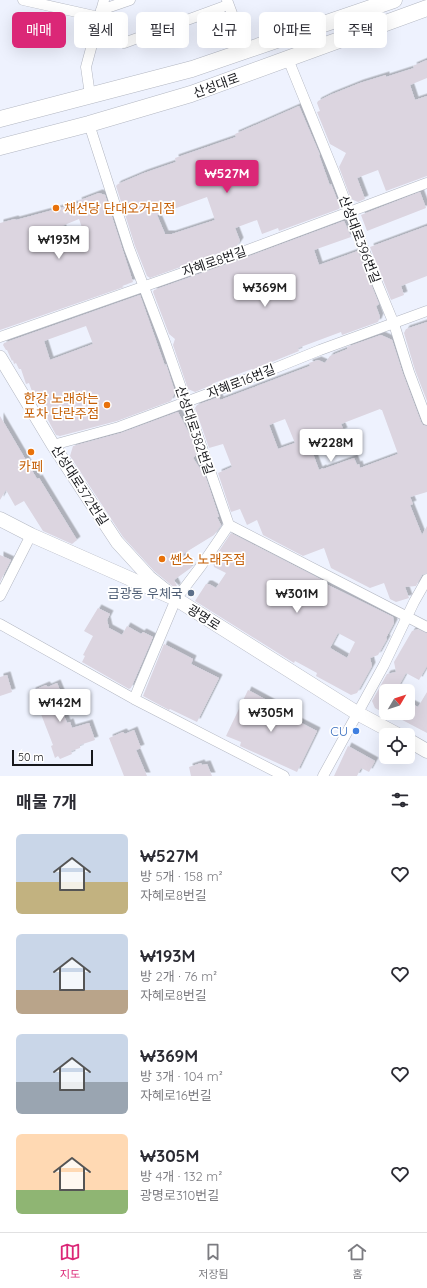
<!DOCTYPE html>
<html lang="ko">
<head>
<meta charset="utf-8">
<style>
	body { margin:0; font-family:Quicksand,"Noto Sans KR",sans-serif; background:#f2f2f3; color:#2b2b33; height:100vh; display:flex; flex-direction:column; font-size:15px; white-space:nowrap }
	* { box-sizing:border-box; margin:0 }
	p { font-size:13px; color:#7c7c81 }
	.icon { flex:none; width:22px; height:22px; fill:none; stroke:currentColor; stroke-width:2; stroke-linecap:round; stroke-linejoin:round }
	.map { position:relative; height:776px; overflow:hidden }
	.panel { display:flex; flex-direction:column; background:#fff; flex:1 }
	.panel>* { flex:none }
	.banner { position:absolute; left:12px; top:12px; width:403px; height:36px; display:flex; gap:8px }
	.needle { width:26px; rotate:51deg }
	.buttons { position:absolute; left:379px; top:684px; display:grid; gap:8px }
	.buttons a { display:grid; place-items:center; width:36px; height:36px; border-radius:6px; background:#fff; box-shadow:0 4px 16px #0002; font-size:20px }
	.scale { position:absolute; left:12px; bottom:10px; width:81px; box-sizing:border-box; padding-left:4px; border:2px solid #17181c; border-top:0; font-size:11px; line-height:14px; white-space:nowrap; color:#17181c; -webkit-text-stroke:3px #fff; paint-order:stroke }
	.price { position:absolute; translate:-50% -34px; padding:0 9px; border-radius:4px; background:#fff; color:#222; font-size:13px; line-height:26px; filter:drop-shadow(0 1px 2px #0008) }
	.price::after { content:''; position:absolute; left:50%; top:24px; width:12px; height:9px; margin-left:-6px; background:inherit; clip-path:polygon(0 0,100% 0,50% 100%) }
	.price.current { background:#db2777; color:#fff }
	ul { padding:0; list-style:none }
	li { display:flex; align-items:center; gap:12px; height:100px; padding:0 16px }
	li span { display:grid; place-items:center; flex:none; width:112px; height:80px; border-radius:6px; color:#555 }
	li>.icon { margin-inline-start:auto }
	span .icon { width:48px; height:48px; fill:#fffc; stroke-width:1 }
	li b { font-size:17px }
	h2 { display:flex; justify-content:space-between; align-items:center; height:48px; padding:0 16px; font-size:17px }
	.tag { padding:0 14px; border-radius:6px; background:#fff; box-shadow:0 4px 16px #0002; font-size:14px; line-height:36px }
	.tag.current { background:#db2777; color:#fff }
	.tab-bar { display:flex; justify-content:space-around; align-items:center; height:56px; border-top:1px solid #e1e1e2; background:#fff; font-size:11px; color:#7c7c81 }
	.tab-bar a { display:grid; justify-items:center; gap:2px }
	.tab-bar .current { color:#db2777 }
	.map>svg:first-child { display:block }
</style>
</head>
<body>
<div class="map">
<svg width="427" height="776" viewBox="0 0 427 776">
	<defs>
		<filter id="shadow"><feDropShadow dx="3.5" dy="-3.5" stdDeviation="0" flood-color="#0004"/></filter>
	</defs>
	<rect width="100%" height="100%" fill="#eef2fe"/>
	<path fill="#dcd5e0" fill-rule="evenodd" filter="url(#shadow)" d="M 427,60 L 427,78 L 410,85 L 415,100 L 427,96 L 427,176 L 386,191 L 378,170 L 357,178 L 365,199 L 358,202 L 351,199 L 339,167 L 346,153 L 330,144 L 317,112 L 320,111 L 317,103 L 318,101 L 330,95 L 360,83 L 386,75 L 386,77 L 414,68 L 413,66 Z
		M 299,106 L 320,155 L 319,155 L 330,186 L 331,184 L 340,207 L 339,209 L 279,231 L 278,228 L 262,234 L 257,220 L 235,228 L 240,241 L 236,247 L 150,278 L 147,276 L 135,246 L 116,186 L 118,184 L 144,173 L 176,162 L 175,158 L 236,137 L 235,134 ZM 207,197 L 215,220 L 172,234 L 165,234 L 157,215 Z
		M 420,192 L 426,208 L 367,231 L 361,215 Z
		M 99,193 L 105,195 L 133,282 L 122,286 L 124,287 L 0,330 L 0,223 L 15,219 L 16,220 L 79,203 L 78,201 ZM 79,219 L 87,242 L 69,247 L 62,226 Z
		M 344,221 L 351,237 L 314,250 L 319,265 L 358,251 L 379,304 L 376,306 L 380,317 L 378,322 L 342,335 L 341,332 L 298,348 L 299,351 L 252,370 L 252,369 L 214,383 L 214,384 L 195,392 L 188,389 L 173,345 L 175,339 L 169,334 L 153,292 L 154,290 L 247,257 Z
		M 427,226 L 427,276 L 401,286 L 404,295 L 391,300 L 370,247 Z
		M 140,295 L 165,366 L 166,364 L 175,392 L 171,401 L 117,421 L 60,436 L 56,435 L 47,418 L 48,417 L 40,395 L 34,397 L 29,383 L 26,384 L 21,369 L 19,369 L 16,363 L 14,364 L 13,360 L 12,361 L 7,350 L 6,350 L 3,345 L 4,343 ZM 86,326 L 93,344 L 50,360 L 44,341 Z
		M 427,322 L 427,401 L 415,370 L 404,333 L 406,329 Z
		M 381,335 L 392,340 L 403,374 L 421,422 L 423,425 L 427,426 L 427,492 L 410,497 L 413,504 L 410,505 L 422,535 L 427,526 L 427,573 L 422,575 L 416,586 L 405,587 L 409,598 L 396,602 L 390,599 L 384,583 L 370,588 L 331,568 L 324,548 L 303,556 L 263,535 L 257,520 L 247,525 L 240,509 L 231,512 L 218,473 L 232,467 L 223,444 L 209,448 L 195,408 L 197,405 L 219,397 L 220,400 L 310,366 L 309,363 L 318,360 L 325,363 L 330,356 L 345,350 L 347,349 L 347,347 ZM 380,409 L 381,410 L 382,410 L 398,454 L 360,468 L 359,464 L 357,465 L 354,458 L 323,469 L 323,468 L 319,470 L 312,451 L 314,451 L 311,444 L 344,431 L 341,424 ZM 285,419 L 295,443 L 278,449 L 269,425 Z
		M 178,412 L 191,437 L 197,452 L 196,455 L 193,458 L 206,478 L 219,517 L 217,517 L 221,525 L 214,535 L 183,554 L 192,567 L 174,580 L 177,586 L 176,589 L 154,571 L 123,537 L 70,456 L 73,446 L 121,433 Z
		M 0,416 L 37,479 L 39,478 L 77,540 L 72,544 L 43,531 L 24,501 L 15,506 L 6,490 L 0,500 Z
		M 231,533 L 324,581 L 324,583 L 393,617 L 394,623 L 386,638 L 387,639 L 378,655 L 370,658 L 372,666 L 357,693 L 351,695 L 316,676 L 317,673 L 295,661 L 294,663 L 195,601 L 206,584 L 209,584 L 216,588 L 226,573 L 214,567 L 213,560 ZM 338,633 L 355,642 L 347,658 L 330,648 Z
		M 0,555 L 11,560 L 0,582 Z
		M 98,608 L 110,614 L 107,620 L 109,628 L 122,635 L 127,626 L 141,634 L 143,632 L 153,637 L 131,688 L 129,689 L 82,662 L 85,656 L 83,655 L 93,636 L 84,631 Z
		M 418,629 L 427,633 L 427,666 L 419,680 L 406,673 L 396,691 L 386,691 L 386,714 L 375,708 L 372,701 L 387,674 L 396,672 L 394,662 L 412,631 Z
		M 164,644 L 193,659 L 191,664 L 219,678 L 197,722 L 170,709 L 169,710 L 143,696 Z
		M 7,675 L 12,692 L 0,696 L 0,677 Z
		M 57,683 L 64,700 L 59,703 L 67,723 L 70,722 L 72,728 L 89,723 L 95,740 L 80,745 L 80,748 L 71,751 L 72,754 L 60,759 L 58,756 L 55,758 L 51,746 L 53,745 L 32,691 L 46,685 L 48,687 Z
		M 248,690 L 274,704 L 272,708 L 317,731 L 297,772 L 240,746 L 241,742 L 226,736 Z
		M 427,692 L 427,733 L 389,713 L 408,713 L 408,702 L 418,707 Z
		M 134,730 L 141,748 L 136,750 L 147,776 L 124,776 L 109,738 L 123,732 L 125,734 Z
		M 348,746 L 375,761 L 369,772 L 361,768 L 357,776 L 334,776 Z
		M 201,763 L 202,765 L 207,764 L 212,776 L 191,776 L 189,767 Z"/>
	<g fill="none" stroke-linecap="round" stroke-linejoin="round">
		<g stroke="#b3b7c2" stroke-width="11">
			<path id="minor" d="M 23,0 L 99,17
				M 227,0 L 246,51
				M 101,10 L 130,0
				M 124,43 L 228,5
				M 288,59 L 334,172 L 371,268 L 394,324 L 409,372 L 427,420
				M 90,95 L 86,67 L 104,0
				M 89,124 L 129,248 L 165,342 L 229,525 L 427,627
				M 0,337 L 245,251 L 427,183
				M 53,445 L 119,427 L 253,377 L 320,350 L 427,311
				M 0,596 L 31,535
				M 0,624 L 134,699 L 284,776
				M 134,699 L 176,599 L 201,566 L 229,525
				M 323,776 L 384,665 L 414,602 L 427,579"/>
		</g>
		<g stroke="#b3b7c2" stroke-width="14">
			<path id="tertiary" d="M 0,357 L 53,445 L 117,542 L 149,577 L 169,593"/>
		</g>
		<g stroke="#b3b7c2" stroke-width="15">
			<path id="secondary" d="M 0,519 L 31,535 L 176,599 L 357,713 L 398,735
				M 408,740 L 427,751"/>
		</g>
		<g stroke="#b3b7c2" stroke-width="17">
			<path id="primary" d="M 0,119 L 192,69 L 394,0
				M 0,147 L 89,124 L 191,94 L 427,8"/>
		</g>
		<use href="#minor" stroke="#fff" stroke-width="10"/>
		<use href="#tertiary" stroke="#fff" stroke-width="13"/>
		<use href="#secondary" stroke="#fff" stroke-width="14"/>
		<use href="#primary" stroke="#fff" stroke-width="16"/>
	</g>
	<g fill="#e8710a" stroke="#fff" stroke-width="1.5">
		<circle cx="56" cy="208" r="4"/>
		<circle cx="107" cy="405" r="4"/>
		<circle cx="31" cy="452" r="4"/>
		<circle cx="162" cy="559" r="4"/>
	</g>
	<circle fill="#5c6f8a" stroke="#fff" stroke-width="1.5" cx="191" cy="593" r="4"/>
	<circle fill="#3f7fe0" stroke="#fff" stroke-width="1.5" cx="356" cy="731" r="4"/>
	<g text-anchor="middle" stroke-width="3.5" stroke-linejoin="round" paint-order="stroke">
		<g font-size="13" fill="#17181c" stroke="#fff">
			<text transform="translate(216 85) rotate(-20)" y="5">산성대로</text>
			<text transform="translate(360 239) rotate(69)" y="5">산성대로396번길</text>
			<text transform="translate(214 261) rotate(-19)" y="5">자혜로8번길</text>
			<text transform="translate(241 381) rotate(-21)" y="5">자혜로16번길</text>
			<text transform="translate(195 430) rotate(71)" y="5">산성대로382번길</text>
			<text transform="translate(80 485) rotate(57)" y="5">산성대로372번길</text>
			<text transform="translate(204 617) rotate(32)" y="5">광명로</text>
		</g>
		<g font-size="13" fill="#c56008" stroke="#fff" text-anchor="start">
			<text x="64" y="213">채선당 단대오거리점</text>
			<text x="99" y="403" text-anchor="end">한강 노래하는<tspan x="99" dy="15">포차 단란주점</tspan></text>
			<text x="31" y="471" text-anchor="middle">카페</text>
			<text x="170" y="564">쎈스 노래주점</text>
		</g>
		<g font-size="13" fill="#4e5e75" stroke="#fff" text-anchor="end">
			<text x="183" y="598">금광동 우체국</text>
		</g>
		<g font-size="13" fill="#366cbe" stroke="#fff" text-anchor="end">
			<text x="348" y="736">CU</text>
		</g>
	</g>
</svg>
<div class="buttons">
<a><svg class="needle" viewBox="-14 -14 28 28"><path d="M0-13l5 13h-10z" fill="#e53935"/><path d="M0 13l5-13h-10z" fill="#7c7c81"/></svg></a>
<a><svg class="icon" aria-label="locate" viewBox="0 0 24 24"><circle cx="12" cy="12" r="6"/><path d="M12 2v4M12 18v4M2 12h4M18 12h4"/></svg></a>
</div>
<div class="scale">50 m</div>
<b class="price current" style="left:227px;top:194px">₩527M</b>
<b class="price" style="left:59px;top:260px">₩193M</b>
<b class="price" style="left:265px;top:308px">₩369M</b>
<b class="price" style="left:331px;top:463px">₩228M</b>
<b class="price" style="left:297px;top:614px">₩301M</b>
<b class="price" style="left:60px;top:723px">₩142M</b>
<b class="price" style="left:271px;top:733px">₩305M</b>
<div class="banner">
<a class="tag current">매매</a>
<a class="tag">월세</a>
<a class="tag">필터</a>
<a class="tag">신규</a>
<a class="tag">아파트</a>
<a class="tag">주택</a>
</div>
</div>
<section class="panel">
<h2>매물 7개<svg class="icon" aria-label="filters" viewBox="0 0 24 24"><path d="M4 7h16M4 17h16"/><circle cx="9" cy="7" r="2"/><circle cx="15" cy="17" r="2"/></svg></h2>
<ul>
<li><span style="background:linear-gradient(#c9d6e8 60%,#c2b280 0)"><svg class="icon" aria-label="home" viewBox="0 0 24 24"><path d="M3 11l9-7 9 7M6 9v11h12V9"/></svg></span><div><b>₩527M</b><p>방 5개 · 158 m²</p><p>자혜로8번길</p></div><svg class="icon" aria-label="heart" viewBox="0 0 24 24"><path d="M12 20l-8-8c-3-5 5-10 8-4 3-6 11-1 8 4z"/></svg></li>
<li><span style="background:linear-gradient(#c9d6e8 70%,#b9a48a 0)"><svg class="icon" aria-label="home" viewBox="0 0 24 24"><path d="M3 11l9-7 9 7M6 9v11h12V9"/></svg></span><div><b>₩193M</b><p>방 2개 · 76 m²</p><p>자혜로8번길</p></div><svg class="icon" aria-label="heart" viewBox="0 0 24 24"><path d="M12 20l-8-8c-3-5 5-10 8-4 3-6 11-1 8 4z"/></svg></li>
<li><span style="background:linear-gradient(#c9d6e8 60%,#9aa5b1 0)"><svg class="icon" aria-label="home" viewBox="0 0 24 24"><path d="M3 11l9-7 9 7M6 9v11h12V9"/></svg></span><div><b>₩369M</b><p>방 3개 · 104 m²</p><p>자혜로16번길</p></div><svg class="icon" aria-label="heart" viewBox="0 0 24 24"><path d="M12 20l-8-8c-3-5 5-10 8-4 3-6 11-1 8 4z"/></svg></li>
<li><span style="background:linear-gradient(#ffd9b3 70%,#8fb573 0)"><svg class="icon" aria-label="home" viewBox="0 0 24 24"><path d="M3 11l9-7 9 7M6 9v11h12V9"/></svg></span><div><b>₩305M</b><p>방 4개 · 132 m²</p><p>광명로310번길</p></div><svg class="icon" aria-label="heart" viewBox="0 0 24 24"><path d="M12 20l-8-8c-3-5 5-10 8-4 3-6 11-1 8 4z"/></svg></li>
</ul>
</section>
<nav class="tab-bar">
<a class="current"><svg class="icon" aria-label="map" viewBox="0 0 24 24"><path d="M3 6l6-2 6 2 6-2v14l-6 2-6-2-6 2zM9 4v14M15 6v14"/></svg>지도</a>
<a><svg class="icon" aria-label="saved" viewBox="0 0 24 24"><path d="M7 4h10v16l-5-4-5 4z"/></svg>저장됨</a>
<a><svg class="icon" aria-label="home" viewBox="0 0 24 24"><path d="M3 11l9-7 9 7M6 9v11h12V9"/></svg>홈</a>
</nav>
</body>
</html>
